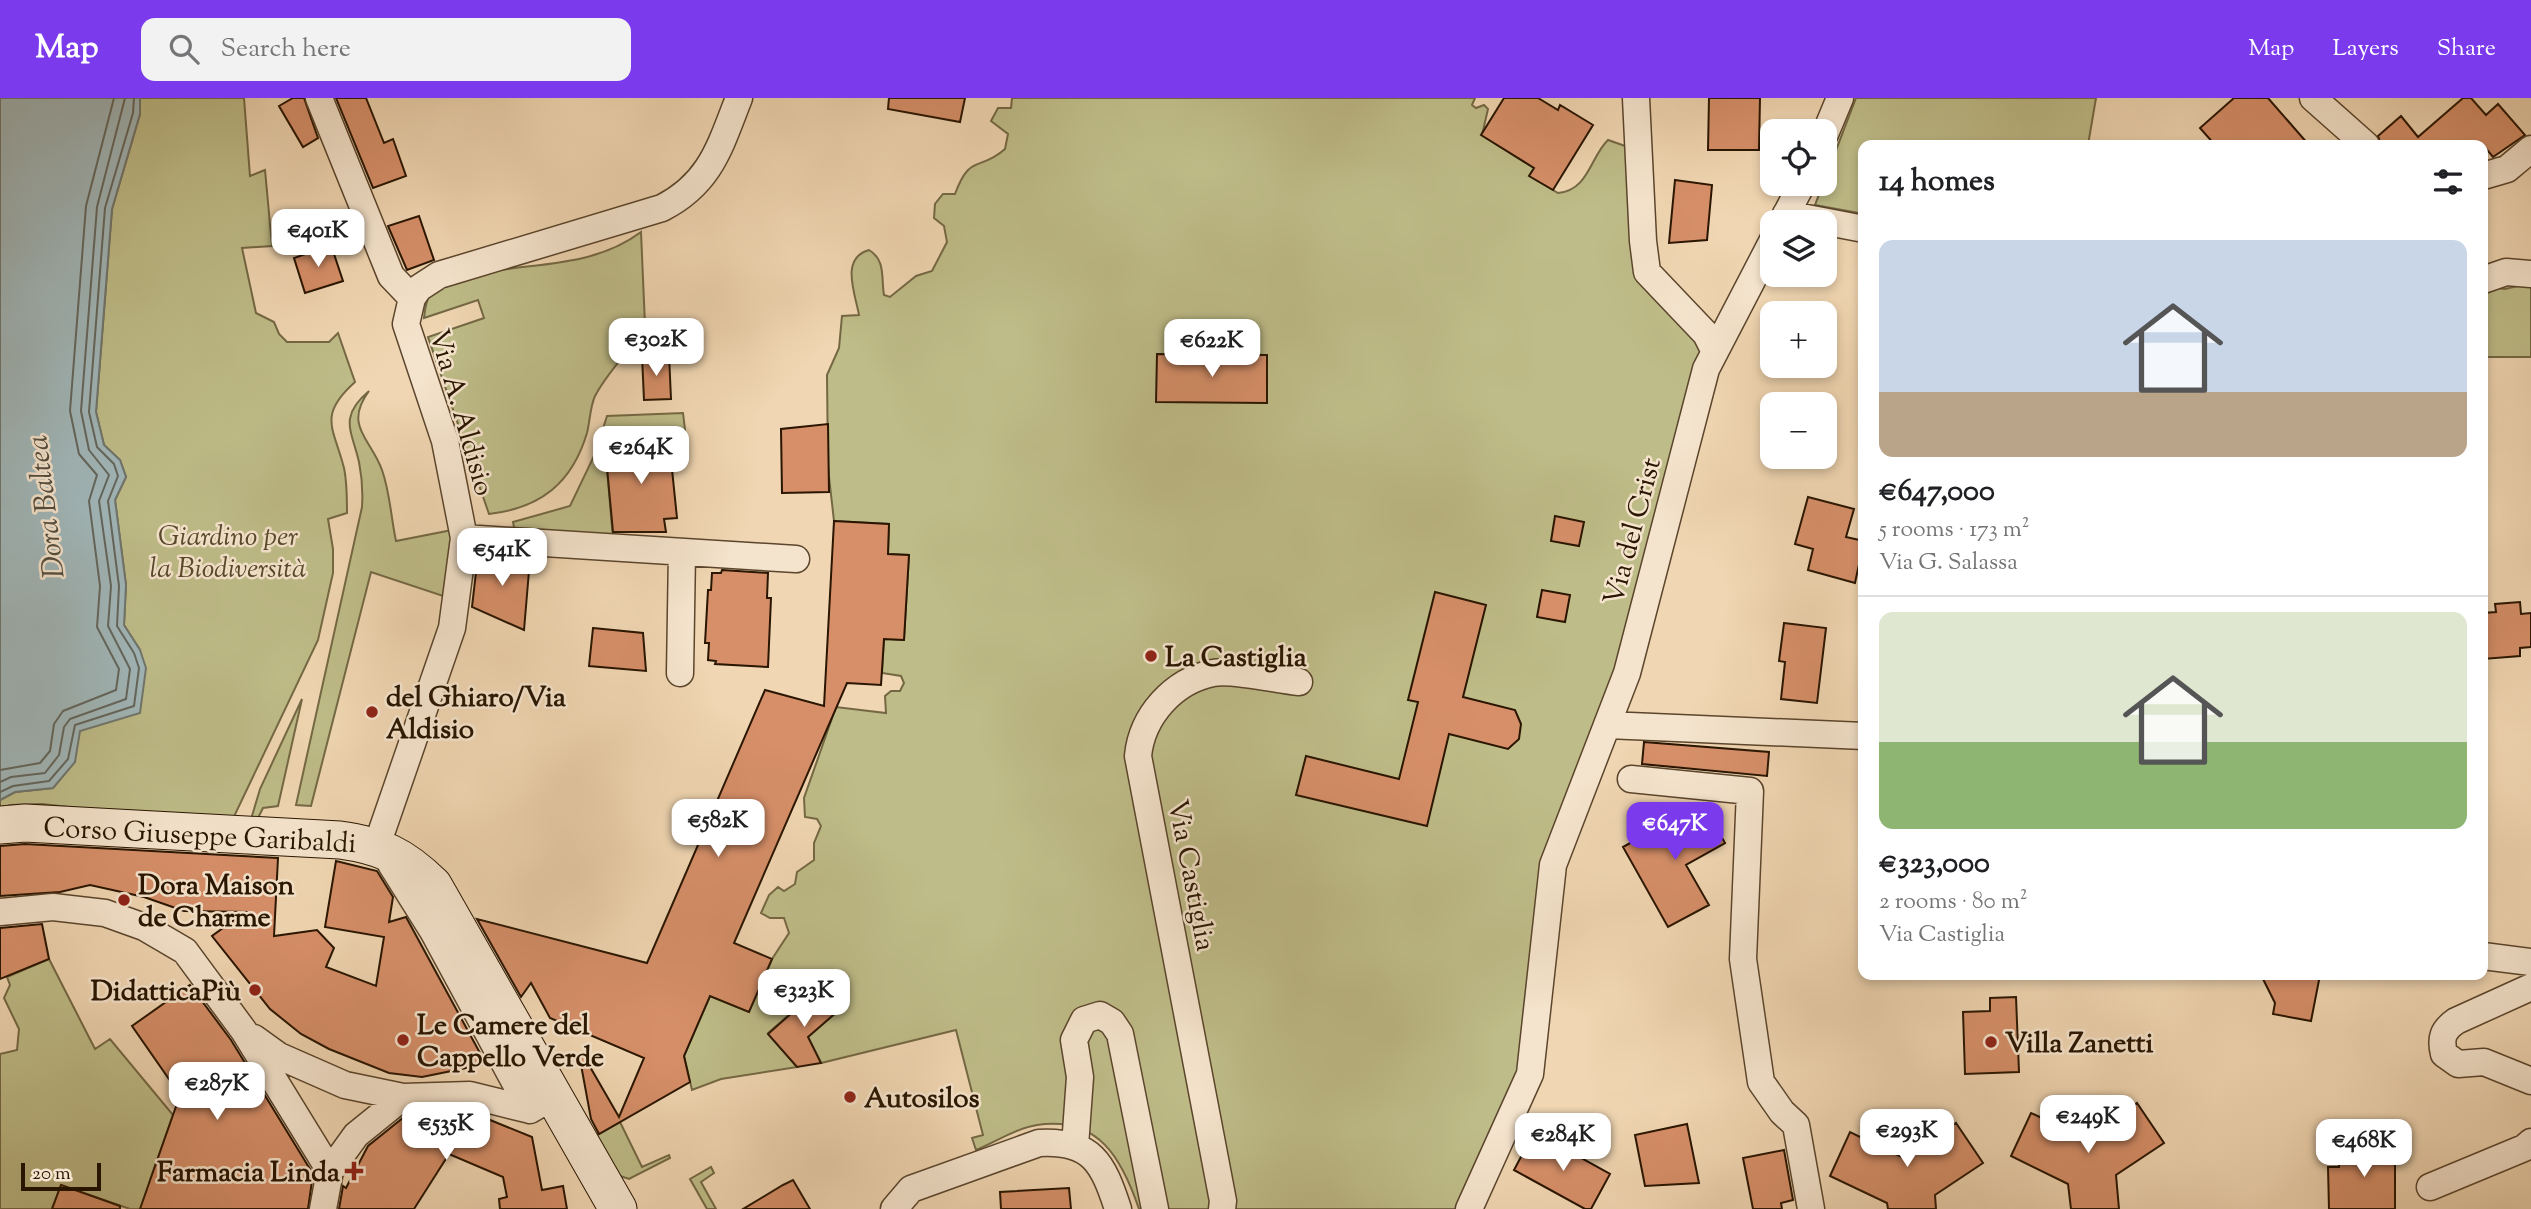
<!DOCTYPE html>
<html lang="en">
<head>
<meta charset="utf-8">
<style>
	body { margin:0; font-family:"Sorts Mill Goudy",serif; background:#f2f2f2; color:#202124; height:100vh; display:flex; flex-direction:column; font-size:26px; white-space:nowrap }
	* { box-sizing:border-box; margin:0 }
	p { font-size:23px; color:#757577 }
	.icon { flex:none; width:38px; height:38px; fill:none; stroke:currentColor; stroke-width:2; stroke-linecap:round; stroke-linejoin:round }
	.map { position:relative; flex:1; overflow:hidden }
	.side { position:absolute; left:1858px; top:42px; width:630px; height:840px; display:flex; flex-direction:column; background:#fff; border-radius:14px; box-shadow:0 4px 10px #0003 }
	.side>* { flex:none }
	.buttons { position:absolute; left:1760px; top:21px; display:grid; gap:14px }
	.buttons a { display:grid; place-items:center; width:77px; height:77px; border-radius:14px; background:#fff; box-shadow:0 4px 10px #0003; font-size:35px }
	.scale { position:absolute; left:21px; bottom:18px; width:80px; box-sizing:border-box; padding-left:7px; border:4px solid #291500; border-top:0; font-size:19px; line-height:24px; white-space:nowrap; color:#291500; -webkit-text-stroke:5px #f5e4cd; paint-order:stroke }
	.price { position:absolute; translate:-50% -60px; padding:0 16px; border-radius:14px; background:#fff; color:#222; font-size:23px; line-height:46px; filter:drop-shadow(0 2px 4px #0008) }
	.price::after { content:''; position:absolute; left:50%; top:42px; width:21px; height:16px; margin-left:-10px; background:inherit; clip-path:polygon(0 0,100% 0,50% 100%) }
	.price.active { background:#7c3aed; color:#fff }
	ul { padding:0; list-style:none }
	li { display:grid; align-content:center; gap:14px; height:371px; padding:0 21px }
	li+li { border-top:2px solid #e0e0e0 }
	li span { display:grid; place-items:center; height:217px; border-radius:14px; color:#555 }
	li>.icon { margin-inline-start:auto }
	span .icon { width:126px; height:126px; fill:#fffc; stroke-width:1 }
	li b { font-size:30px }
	h2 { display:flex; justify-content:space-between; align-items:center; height:84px; padding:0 21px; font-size:30px }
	header { display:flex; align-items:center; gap:42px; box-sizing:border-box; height:98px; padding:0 35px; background:#7c3aed; color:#fff }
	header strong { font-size:33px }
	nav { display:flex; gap:38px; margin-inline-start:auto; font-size:24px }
	.search { width:490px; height:63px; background:#f2f2f2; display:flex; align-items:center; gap:18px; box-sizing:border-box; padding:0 24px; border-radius:14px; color:#757577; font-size:26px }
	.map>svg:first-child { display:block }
</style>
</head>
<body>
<header>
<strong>Map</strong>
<div class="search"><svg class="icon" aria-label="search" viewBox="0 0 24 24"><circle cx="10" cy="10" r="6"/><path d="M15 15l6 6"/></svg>Search here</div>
<nav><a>Map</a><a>Layers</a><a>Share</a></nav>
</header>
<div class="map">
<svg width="2531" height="1111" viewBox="0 0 2531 1111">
	<rect width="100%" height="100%" fill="#f0d6b2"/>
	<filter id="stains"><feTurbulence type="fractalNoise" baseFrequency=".00286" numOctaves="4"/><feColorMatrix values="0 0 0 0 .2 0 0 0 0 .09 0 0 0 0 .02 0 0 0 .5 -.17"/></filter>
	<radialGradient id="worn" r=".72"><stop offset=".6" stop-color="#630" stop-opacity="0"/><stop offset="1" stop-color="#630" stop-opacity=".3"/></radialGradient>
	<path fill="#bebc88" stroke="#746844" stroke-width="2" d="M 140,0 L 244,0 L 250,78 L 265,72 L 272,148 L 242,150 L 256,215 L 274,224 L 279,236 L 287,244 L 329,244 L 338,235 L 355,284 C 317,318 334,330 344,370 C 347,384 347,400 347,415 L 328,421 L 333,451 L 333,475 L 318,542 L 230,727 L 42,706 L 10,707 L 0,711 L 0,702 L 15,694 L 53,690 L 74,664 L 79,633 L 140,552 L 124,527 L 126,487 L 115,402 L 126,379 L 120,362 L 104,347 L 96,314 L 112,111 L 140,16 Z
		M 1012,0 L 1475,0 L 1472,7 L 1476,10 L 1484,7 L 1488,11 L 1482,37 L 1534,70 L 1530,78 L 1558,95 C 1589,92 1590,59 1608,42 L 1628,49 L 1632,147 L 1704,239 L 1622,574 L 1548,767 L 1524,973 L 1457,1111 L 1139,1111 C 1122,1061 1099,1018 1037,1027 C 1017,1030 995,1044 976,1052 L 972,1040 L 983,1037 L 956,932 L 821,965 L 808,939 L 839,912 L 820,890 L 768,935 L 797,969 L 721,981 L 692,992 L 684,958 L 710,898 L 749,914 L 772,861 L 789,835 L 784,820 L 770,820 L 761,815 L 769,797 L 778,789 L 784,793 L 795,786 L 797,774 L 814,762 L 814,745 L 821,728 L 817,721 L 805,719 L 804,700 L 836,609 L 886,615 L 885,598 L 891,593 L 900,593 L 904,585 L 901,578 L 882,575 L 884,541 L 904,542 L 909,457 L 888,456 L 889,426 L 834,423 L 828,370 L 827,277 L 839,250 L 842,218 L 859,217 C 855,195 840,160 869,152 C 886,162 881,180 884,197 L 890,199 L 916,178 L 932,173 L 947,144 L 944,128 L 934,120 L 935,106 L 943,96 L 955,96 C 970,55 979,74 1005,51 L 1008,36 L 991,23 L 998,10 L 1011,10 Z
		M 1856,0 L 2096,0 L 2088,47 L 1864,47 L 1864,116 L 1815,107 Z
		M 641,134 L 645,227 C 632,252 609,271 595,298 C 590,309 590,323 587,335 C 572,385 541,410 489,416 L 428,239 L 484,220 L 478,202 L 424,220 C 425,209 428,192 439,186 C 447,182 461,181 470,178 C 529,163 590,172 641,134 Z
		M 2531,185 L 2531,259 L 2483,259 L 2483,195 L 2489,189 L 2505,191 Z
		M 369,293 C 343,328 371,341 382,372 C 390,394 391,420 396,443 L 452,432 L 446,499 L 371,474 L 311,708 L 296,707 L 362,409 C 363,394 362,379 359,364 C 352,333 338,319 369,293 Z
		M 683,315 L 686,340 L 605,349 L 613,440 L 515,434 L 513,424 L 570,408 L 595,356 L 607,318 Z
		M 302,601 L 278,708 L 263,710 L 254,728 L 249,728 L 260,691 Z
		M 49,861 L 95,951 L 110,941 L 173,1017 L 150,1082 L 146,1111 L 130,1111 L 61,1087 L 52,1111 L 0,1111 L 0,956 L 17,952 L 19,931 L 4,900 L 10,887 L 7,879 Z
		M 620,1024 L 642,1069 L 669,1057 L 670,1060 L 629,1081 L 611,1075 L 594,1038 Z
		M 711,1069 L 714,1075 L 701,1084 L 716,1111 L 707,1111 L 690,1081 Z"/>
	<path fill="#a0b6b8" stroke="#70766e" stroke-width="2" d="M 0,0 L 140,0 L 140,16 L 112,111 L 96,314 L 104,347 L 120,362 L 126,379 L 115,402 L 126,487 L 124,527 L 140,552 L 146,570 L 140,615 L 80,633 L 75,664 L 53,690 L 15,694 L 0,702 Z"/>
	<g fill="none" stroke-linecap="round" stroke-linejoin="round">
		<path stroke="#64665c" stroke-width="2" d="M 0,672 L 40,665 L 50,653 L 54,626 L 63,613 L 116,592 L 119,571 L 97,529 L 100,488 L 89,403 L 97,377 L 79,356 L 70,313 L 86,108 L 114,0
			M 0,684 L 11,679 L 45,675 L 59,657 L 64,629 L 70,621 L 126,601 L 130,571 L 108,528 L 111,488 L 99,403 L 109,377 L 89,352 L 81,313 L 97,109 L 125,0
			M 0,694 L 13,688 L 49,683 L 68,661 L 75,627 L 134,608 L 139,570 L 134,555 L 117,528 L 119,488 L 108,403 L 118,378 L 114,366 L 97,349 L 89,314 L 105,110 L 133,15 L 134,0"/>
	</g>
	<path fill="#d68f69" stroke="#291500" stroke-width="2" d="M 293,0 L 304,0 L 318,40 L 303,49 L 279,8 Z
		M 336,0 L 366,0 L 384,45 L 393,41 L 406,78 L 373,90 Z
		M 889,0 L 965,0 L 960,24 L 888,11 Z
		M 1504,0 L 1538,0 L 1558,12 L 1560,7 L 1593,27 L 1553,92 L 1529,78 L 1534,70 L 1481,37 Z
		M 1709,0 L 1760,0 L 1759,52 L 1708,52 Z
		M 2234,0 L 2268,0 L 2309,47 L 2215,47 L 2200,30 Z
		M 2463,0 L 2471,0 L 2486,17 L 2498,6 L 2525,37 L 2493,59 L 2483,47 L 2381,47 L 2378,38 L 2401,18 L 2418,39 Z
		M 1675,82 L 1712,87 L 1707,142 L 1669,145 Z
		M 419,118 L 434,162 L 407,172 L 388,128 Z
		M 331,147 L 343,183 L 305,195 L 294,160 Z
		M 1157,256 L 1267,257 L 1267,305 L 1156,304 Z
		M 669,257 L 671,301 L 644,302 L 642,258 Z
		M 828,326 L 829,394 L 782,395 L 781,331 Z
		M 669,342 L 677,420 L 664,421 L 666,434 L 613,434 L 605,348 Z
		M 1808,399 L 1854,411 L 1846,439 L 1864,443 L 1855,485 L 1808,472 L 1813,451 L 1795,446 Z
		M 1555,418 L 1584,424 L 1579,448 L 1551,443 Z
		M 834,423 L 889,426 L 888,456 L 909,457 L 904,542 L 884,541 L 881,587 L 847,585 L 734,845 L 772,861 L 749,914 L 710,898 L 684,958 L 690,984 L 599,1036 L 591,1021 L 579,956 L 582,955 L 619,1019 L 644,960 L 550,920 L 531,885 L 521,899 L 477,821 L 647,865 L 765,592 L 824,608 Z
		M 478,457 L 530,461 L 524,532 L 472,509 Z
		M 722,472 L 768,475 L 767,500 L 771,500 L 768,569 L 715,566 L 716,563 L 708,562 L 709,545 L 705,545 L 708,492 L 711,492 L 712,475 L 721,475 Z
		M 1542,492 L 1570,497 L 1565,524 L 1537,519 Z
		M 1435,494 L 1486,507 L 1463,599 L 1515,612 L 1521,626 L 1519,641 L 1508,651 L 1449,636 L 1427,728 L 1296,697 L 1306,658 L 1399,681 L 1418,604 L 1408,602 Z
		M 2520,504 L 2521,516 L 2531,515 L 2531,549 L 2520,550 L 2520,558 L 2483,561 L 2483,515 L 2496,514 L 2495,506 Z
		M 1784,525 L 1826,530 L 1817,605 L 1781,601 L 1785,564 L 1779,563 Z
		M 593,530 L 643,535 L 646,573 L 589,568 Z
		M 1644,644 L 1769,654 L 1767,678 L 1642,666 Z
		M 1703,705 L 1725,745 L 1686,767 L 1709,807 L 1668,829 L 1623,749 Z
		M 25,746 L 278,760 L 274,838 L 317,832 L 334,850 L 326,869 L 376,888 L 384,839 L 325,829 L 336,763 L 377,773 L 393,799 L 389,824 L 406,819 L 486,966 L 422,979 L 389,975 L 329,951 L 301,936 L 270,911 L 212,838 L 245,814 L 184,813 L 144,799 L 90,787 L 60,794 L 0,798 L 0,748 Z
		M 42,826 L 49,861 L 0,881 L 0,830 Z
		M 2261,877 L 2320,877 L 2311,923 L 2273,916 L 2275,905 Z
		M 190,887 L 231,942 L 313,1076 L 308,1111 L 140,1111 L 180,997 L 132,928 Z
		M 820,890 L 839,912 L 808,939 L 821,965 L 797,969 L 768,936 Z
		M 2016,899 L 2019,974 L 1965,976 L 1963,914 L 1990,913 L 1990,900 Z
		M 2137,1005 L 2164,1045 L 2116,1077 L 2119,1111 L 2071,1111 L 2068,1086 L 2011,1058 L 2031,1015 L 2085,1040 Z
		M 468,1013 L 532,1039 L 542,1092 L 563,1088 L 567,1111 L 500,1111 L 499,1101 L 507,1099 L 503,1079 L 449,1056 L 414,1111 L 339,1111 L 343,1088 L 346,1090 L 368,1048 L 409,1015 Z
		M 1956,1025 L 1983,1065 L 1935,1097 L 1936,1111 L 1888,1111 L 1887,1105 L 1830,1078 L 1850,1034 L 1904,1060 Z
		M 1687,1026 L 1699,1085 L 1645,1088 L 1635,1037 Z
		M 1531,1040 L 1551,1051 L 1554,1045 L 1610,1076 L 1591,1111 L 1585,1111 L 1514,1072 Z
		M 2395,1045 L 2395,1111 L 2329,1111 L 2328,1069 L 2339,1069 L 2339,1055 L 2366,1054 L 2365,1046 Z
		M 1784,1052 L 1793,1102 L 1781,1105 L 1782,1111 L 1753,1111 L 1743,1060 Z
		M 793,1082 L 810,1111 L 743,1111 L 783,1087 Z
		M 61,1087 L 120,1108 L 120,1111 L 52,1111 Z
		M 1069,1090 L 1071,1111 L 1001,1111 L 1000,1094 Z"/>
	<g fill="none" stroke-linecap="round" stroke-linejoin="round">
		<g stroke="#5b452c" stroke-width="29">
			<path id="street" d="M 319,0 L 391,178 L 412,200
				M 1636,0 L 1643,143 L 1647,174 L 1706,236 L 1715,254
				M 2313,0 L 2366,47
				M 1825,36 L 1840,0
				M 2483,78 L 2507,71 L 2531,51
				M 1786,116 L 1864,131
				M 1782,124 L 1802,86
				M 2483,182 L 2506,174 L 2531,176
				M 464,440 L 796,461
				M 680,575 L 682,454
				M 1607,627 L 1864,638
				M 1631,681 L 1750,693 L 1743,861 L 1761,984 L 1782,1014 L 1796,1027 L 1811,1111
				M 377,747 L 452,530 L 464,440 L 445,343 L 406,226 L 412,200 L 419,190 L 439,177 L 662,110 C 711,85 720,48 739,0
				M 391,766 L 433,833 L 530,1012
				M 0,814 L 53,809 L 105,815 L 144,829 L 185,853 L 244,933 L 330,1073
				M 2483,858 L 2531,864
				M 2531,889 L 2456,923 C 2443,932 2440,940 2444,956 L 2458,966 L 2484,964 L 2531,983
				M 254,940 L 279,958 L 345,987 L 403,999 L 470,997 L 530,1012 L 553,999
				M 1075,1048 L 1080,979 L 1074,942 L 1084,922 L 1100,917 L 1112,924 L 1120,936 L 1155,1111
				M 2430,1089 L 2524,1050 L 2531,1044
				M 323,1111 L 330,1073 L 356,1037 L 403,999
				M 894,1111 L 911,1091 L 1039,1045 C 1092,1042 1103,1065 1118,1111
				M 1222,1111 L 1223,1103 L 1138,658 C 1142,618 1173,583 1213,575 C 1231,571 1278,582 1299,584
				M 1469,1111 L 1530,976 L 1553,767 L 1627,575 L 1706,271 L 1773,142"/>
		</g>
		<g stroke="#291500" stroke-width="39">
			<path id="secondary" d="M 0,727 L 25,725 L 340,742 C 382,748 402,757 433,787 L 618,1111"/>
		</g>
		<use href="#street" stroke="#f5e4cd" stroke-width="26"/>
		<use href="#secondary" stroke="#f5e4cd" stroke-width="37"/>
	</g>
	<g fill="#8f2418" stroke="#f5e4cd" stroke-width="2.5">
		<circle cx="1151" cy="558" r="7"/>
		<circle cx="372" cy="614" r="7"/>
		<circle cx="124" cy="802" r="7"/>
		<circle cx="255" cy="892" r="7"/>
		<circle cx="403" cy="942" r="7"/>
		<circle cx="1991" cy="944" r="7"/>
		<circle cx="850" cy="999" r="7"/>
		<path d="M350.5 1062.5h7v7h7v7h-7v7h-7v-7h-7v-7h7z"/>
	</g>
	<g text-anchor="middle" stroke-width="5" stroke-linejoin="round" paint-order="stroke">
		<g font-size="28" fill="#291500" stroke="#f5e4cd">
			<text transform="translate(463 314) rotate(74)" y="10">Via A. Aldisio</text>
			<text transform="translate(1631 433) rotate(-75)" y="10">Via del Crist</text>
			<text transform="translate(200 736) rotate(3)" y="10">Corso Giuseppe Garibaldi</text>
			<text transform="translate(1193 777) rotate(79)" y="10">Via Castiglia</text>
		</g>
		<g font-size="28" font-style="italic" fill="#564729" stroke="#f5e4cd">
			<text x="228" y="447">Giardino per<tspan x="228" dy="32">la Biodiversità</tspan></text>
		</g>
		<g font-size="28" font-weight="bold" fill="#291500" stroke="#f5e4cd" text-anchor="start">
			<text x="1165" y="568">La Castiglia</text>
			<text x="386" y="608">del Ghiaro/Via<tspan x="386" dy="32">Aldisio</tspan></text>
			<text x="138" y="796">Dora Maison<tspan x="138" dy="32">de Charme</tspan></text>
			<text x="241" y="902" text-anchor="end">DidatticaPiù</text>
			<text x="417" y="936">Le Camere del<tspan x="417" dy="32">Cappello Verde</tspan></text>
			<text x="2005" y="954">Villa Zanetti</text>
			<text x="864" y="1009">Autosilos</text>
			<text x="340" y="1083" text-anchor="end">Farmacia Linda</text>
		</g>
		<g font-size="30" font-style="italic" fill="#534d40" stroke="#f5e4cd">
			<text transform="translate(45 409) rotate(-97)" y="10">Dora Baltea</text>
		</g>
	</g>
	<rect width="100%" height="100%" filter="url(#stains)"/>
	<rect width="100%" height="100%" fill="url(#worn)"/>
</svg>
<div class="buttons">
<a><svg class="icon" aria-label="locate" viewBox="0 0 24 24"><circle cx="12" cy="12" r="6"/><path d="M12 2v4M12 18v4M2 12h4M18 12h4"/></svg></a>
<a><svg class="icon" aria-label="layers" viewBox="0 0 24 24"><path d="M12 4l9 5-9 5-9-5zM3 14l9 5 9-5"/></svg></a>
<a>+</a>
<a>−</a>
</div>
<div class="scale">20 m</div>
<b class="price" style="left:318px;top:171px">€401K</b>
<b class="price" style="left:656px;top:280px">€302K</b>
<b class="price" style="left:1212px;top:281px">€622K</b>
<b class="price" style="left:641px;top:388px">€264K</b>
<b class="price" style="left:502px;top:490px">€541K</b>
<b class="price" style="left:718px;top:761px">€582K</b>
<b class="price active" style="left:1675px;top:764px">€647K</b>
<b class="price" style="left:804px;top:931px">€323K</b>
<b class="price" style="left:217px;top:1024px">€287K</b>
<b class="price" style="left:2088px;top:1057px">€249K</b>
<b class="price" style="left:446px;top:1064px">€535K</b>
<b class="price" style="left:1907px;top:1071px">€293K</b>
<b class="price" style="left:1563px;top:1075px">€284K</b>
<b class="price" style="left:2364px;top:1081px">€468K</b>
<section class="side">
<h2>14 homes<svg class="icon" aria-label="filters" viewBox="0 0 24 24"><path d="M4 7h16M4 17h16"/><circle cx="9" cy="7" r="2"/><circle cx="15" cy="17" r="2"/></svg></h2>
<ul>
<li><span style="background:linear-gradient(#c9d6e8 70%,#b9a48a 0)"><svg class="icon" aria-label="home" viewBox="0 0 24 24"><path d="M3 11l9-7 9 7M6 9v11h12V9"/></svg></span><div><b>€647,000</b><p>5 rooms · 173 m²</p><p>Via G. Salassa</p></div></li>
<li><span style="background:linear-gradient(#dfe7d0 60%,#8fb573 0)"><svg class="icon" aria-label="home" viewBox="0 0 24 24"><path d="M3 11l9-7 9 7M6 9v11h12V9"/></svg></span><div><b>€323,000</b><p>2 rooms · 80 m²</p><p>Via Castiglia</p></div></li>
</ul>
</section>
</div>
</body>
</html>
